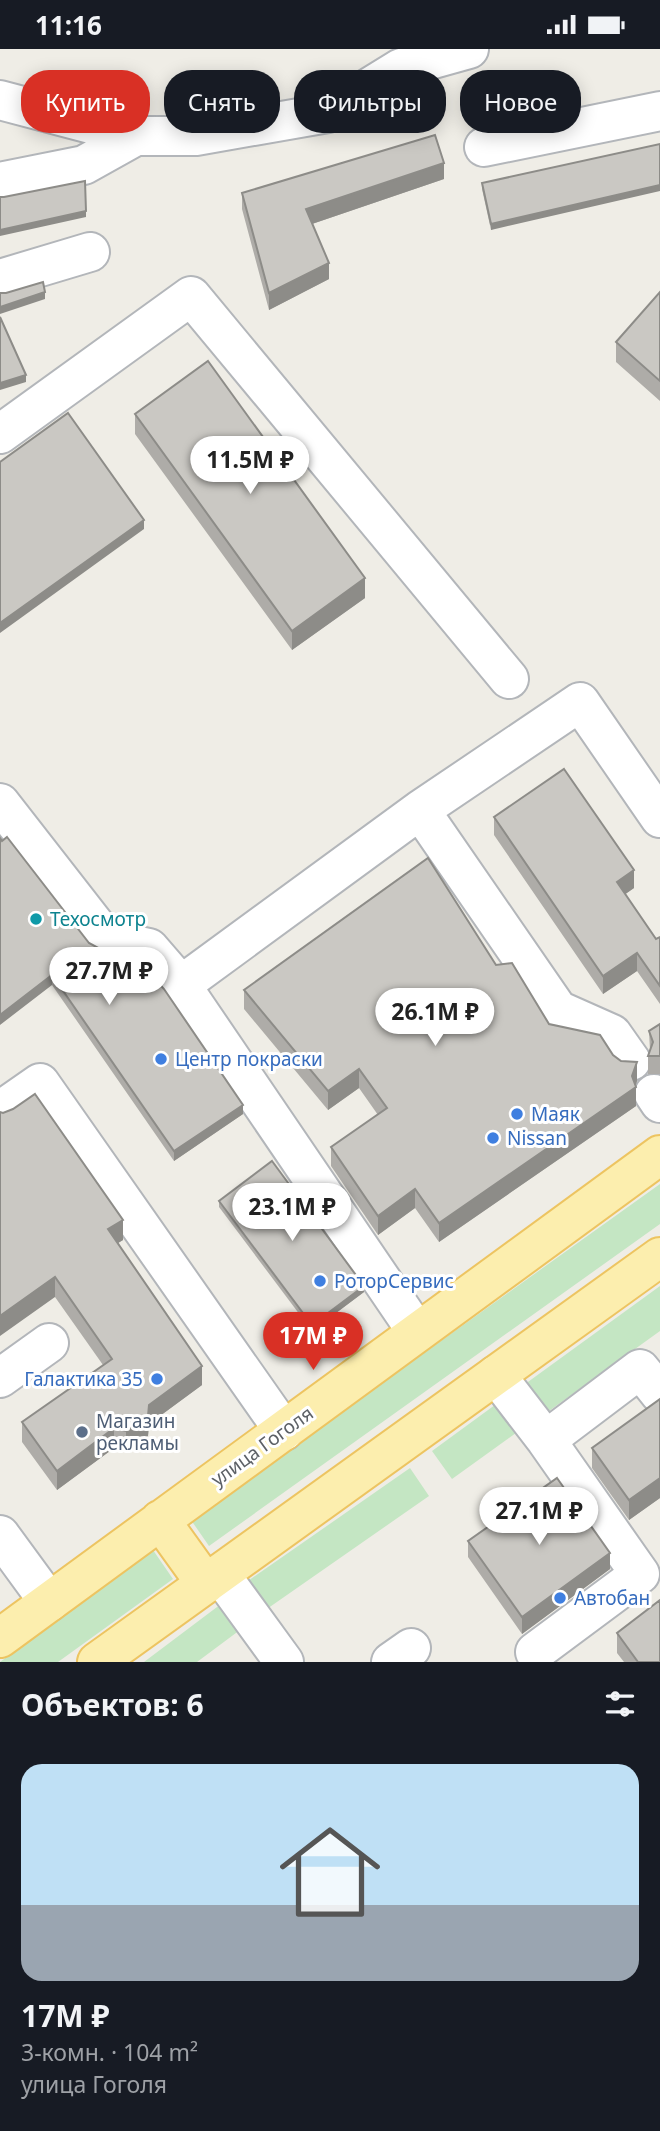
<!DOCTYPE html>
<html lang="ru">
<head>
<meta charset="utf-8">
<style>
	body { margin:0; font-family:"Noto Sans",sans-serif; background:#20242c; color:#f1f3f6; height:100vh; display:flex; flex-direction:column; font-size:26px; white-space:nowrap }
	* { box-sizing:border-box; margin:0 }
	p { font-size:23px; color:#9ea1a6 }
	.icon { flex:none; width:38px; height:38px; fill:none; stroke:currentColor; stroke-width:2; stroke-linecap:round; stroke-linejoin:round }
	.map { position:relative; height:1613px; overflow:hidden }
	.details { display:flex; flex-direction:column; background:#171b24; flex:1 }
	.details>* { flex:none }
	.guide { position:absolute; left:21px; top:21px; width:620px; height:63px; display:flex; gap:14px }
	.price { position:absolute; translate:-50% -60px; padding:0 16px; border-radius:24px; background:#fff; color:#222; font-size:23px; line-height:46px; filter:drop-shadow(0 2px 4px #0008) }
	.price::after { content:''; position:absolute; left:50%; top:42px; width:21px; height:16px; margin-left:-10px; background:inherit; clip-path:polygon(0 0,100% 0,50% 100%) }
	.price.on { background:#d93025; color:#fff }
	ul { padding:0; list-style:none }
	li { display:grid; align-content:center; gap:14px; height:371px; padding:0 21px }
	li+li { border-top:2px solid #363941 }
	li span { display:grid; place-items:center; height:217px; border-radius:21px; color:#555 }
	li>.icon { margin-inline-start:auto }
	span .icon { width:126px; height:126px; fill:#fffc; stroke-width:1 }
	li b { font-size:30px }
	h2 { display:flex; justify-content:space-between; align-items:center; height:84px; padding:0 21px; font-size:30px }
	.chip { padding:0 24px; border-radius:28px; background:#171b24; box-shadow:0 4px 18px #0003; font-size:24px; line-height:63px }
	.chip.on { background:#d93025; color:#fff }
	.status { display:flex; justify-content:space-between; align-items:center; height:49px; padding:0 35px; background:#171b24; direction:ltr }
	.status svg { height:19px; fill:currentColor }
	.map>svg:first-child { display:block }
</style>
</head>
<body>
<div class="status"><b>11:16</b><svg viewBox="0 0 49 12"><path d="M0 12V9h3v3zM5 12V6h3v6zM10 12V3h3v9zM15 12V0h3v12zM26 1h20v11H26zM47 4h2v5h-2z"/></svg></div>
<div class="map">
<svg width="660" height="1613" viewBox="0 0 660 1613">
	<rect width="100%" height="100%" fill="#efede6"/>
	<path fill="#c4e6c3" d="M 660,1135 L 660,1175 L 209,1497 L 191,1471 Z
		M 660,1237 L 660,1282 L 542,1367 L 521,1338 Z
		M 499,1353 L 520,1381 L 452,1430 L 432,1402 Z
		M 410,1419 L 429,1447 L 264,1562 L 245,1534 Z
		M 153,1501 L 173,1530 L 58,1613 L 0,1613 Z
		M 225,1552 L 244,1578 L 197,1613 L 144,1613 Z"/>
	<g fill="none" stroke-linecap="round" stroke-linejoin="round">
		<g stroke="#b3b6ba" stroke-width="42">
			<path id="minor" d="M 0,51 L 136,87 L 196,87 L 328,64 L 401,19 L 469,0
				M 484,98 L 660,62
				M 0,133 L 84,116 L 136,87
				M 0,230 L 90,203
				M 0,385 L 191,247 L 509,630
				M 0,754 L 106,890 L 149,899 L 181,936 L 417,1283
				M 420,761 L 580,653 L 660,769
				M 181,936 L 420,761 L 558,961 L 612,985 L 631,1012
				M 654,1045 L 660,1054
				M 0,1062 L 40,1034 L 284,1382
				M 496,1326 L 546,1391 L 640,1525 L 535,1603
				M 0,1329 L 49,1294
				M 546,1391 L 640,1320 L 660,1345
				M 0,1486 L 49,1553
				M 220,1525 L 284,1613
				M 391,1613 L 411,1599"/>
		</g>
		<g stroke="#edc461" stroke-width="42">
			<path id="major" d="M 160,1471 L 206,1535
				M 0,1589 L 660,1106
				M 97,1613 L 660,1208"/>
		</g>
		<use href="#minor" stroke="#fff" stroke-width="38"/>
		<use href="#major" stroke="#fceeae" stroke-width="38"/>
	</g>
	<path fill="#aeaca8" d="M 660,95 L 491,181 L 482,140 L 482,134 Z
		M 444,130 L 312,175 L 329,230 L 269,261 L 242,160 L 242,144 Z
		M 660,243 L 660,352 L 616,313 L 616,293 Z
		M 135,365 L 365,549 L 292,601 L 135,385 Z
		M 494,768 L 634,839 L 625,845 L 656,890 L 660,888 L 660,955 L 637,922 L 603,945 L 494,786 Z
		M 0,789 L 89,894 L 116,919 L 127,926 L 243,1065 L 174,1112 L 52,936 Z
		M 496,916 L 549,975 L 613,1006 L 637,1032 L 635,1037 L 636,1057 L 439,1193 L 415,1159 L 378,1186 L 331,1117 L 331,1098 L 378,1066 L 359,1039 L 328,1061 L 244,960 L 244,941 Z
		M 660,975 L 660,1025 L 648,1025 L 648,1007 L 650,1002 L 649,982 Z
		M 0,1063 L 123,1191 L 118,1194 L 202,1336 L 149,1375 L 148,1387 L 126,1402 L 114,1399 L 57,1441 L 22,1393 L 22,1373 L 103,1316 L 55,1248 Z
		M 219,1152 L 364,1243 L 312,1282 L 219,1158 Z
		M 660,1350 L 660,1449 L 629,1471 L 592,1419 L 592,1399 Z
		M 468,1492 L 610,1520 L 522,1585 L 468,1508 Z
		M 617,1584 L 660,1613 L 624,1613 L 617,1604 Z"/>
	<path fill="#8d8c88" d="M 444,114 L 444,130 L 306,177 L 306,160 Z
		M 660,136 L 660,142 L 491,181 L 491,175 Z
		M 86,162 L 86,168 L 0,187 L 0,181 Z
		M 329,214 L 329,230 L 269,261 L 269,244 Z
		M 45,243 L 45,250 L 0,265 L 0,258 Z
		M 26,326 L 26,333 L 0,341 L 0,334 Z
		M 144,471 L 144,480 L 0,584 L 0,574 Z
		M 365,529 L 365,549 L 292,601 L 292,582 Z
		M 634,821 L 634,839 L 617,851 L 617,833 Z
		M 637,904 L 637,922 L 603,945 L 603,927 Z
		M 52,926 L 52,936 L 0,976 L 0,966 Z
		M 637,1013 L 637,1032 L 635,1039 L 636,1038 L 636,1057 L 439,1193 L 439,1174 L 632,1027 Z
		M 359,1020 L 359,1039 L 328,1061 L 328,1042 Z
		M 243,1056 L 243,1065 L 174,1112 L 174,1102 Z
		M 415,1140 L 415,1159 L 378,1186 L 378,1167 Z
		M 123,1171 L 123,1191 L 108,1200 L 108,1180 Z
		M 55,1228 L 55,1248 L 0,1287 L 0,1267 Z
		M 364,1237 L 364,1243 L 312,1282 L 312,1276 Z
		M 202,1317 L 202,1336 L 149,1375 L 148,1387 L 126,1402 L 126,1382 L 149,1356 Z
		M 114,1379 L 114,1399 L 57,1441 L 57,1422 Z
		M 660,1429 L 660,1449 L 629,1471 L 629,1451 Z
		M 610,1504 L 610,1520 L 522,1585 L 522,1568 Z"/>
	<path fill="#cac8c3" stroke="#8d8c88" stroke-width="2" d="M 435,86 L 444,114 L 306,160 L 329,214 L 269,244 L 242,144 Z
		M 660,95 L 660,136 L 491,175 L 482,134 Z
		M 85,132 L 86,162 L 0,181 L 0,148 L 4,148 Z
		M 43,233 L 45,243 L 0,258 L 0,244 L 6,244 Z
		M 660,243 L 660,332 L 616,293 Z
		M 0,268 L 26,326 L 0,334 Z
		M 208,312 L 365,529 L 292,582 L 135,365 Z
		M 68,364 L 144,471 L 0,574 L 0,413 Z
		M 564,720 L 634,821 L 617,833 L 656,890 L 660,888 L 660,937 L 637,904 L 603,927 L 494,768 Z
		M 7,788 L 89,894 L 104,902 L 116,919 L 120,916 L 127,926 L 142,915 L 164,940 L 243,1056 L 174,1102 L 52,926 L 0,966 L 0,789 L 2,792 Z
		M 428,809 L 496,916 L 512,914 L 549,975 L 600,986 L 613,1006 L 621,1012 L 637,1013 L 632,1027 L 636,1038 L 439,1174 L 415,1140 L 378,1167 L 331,1098 L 387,1059 L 359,1020 L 328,1042 L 244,941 Z
		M 660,975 L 660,1007 L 648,1007 L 653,993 L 649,982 Z
		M 35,1045 L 123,1171 L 108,1180 L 202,1317 L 149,1356 L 148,1367 L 126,1382 L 114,1379 L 57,1422 L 22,1373 L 112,1310 L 55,1228 L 0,1267 L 0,1063 L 3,1064 L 13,1060 Z
		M 272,1112 L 364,1237 L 312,1276 L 219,1152 Z
		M 660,1350 L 660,1429 L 629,1451 L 592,1399 Z
		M 557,1429 L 610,1504 L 522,1568 L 468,1492 Z
		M 660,1551 L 660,1613 L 638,1613 L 617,1584 Z"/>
	<circle fill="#0f9aa8" stroke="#fff" stroke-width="2.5" cx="36" cy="870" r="7"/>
	<g fill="#3f7fe0" stroke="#fff" stroke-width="2.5">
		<circle cx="161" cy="1010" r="7"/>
		<circle cx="517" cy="1065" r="7"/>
		<circle cx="493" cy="1089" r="7"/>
		<circle cx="320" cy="1232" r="7"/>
		<circle cx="157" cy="1330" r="7"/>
		<circle cx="560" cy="1549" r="7"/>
	</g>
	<circle fill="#5c6f8a" stroke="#fff" stroke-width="2.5" cx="82" cy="1383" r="7"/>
	<g text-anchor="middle" stroke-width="6" stroke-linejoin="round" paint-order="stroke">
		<g font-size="19" fill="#0d838f" stroke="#fff" text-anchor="start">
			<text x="50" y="877">Техосмотр</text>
		</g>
		<g font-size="19" fill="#366cbe" stroke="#fff" text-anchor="start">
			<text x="175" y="1017">Центр покраски</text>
			<text x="531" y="1072">Маяк</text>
			<text x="507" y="1096">Nissan</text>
			<text x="334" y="1239">РоторСервис</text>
			<text x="143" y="1337" text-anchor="end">Галактика 35</text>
			<text x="574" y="1556">Автобан</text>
		</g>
		<g font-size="19" fill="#4e5e75" stroke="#fff" text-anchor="start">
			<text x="96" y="1379">Магазин<tspan x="96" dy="22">рекламы</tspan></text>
		</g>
		<g font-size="19" fill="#5d6166" stroke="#fff">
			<text transform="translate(262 1397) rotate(-36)" y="7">улица Гоголя</text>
		</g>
	</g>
</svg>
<b class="price" style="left:250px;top:447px">11.5M ₽</b>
<b class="price" style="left:109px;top:958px">27.7M ₽</b>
<b class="price" style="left:435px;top:999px">26.1M ₽</b>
<b class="price" style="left:292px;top:1194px">23.1M ₽</b>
<b class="price on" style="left:313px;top:1323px">17M ₽</b>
<b class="price" style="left:539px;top:1498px">27.1M ₽</b>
<div class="guide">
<a class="chip on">Купить</a>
<a class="chip">Снять</a>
<a class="chip">Фильтры</a>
<a class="chip">Новое</a>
</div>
</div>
<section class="details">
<h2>Объектов: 6<svg class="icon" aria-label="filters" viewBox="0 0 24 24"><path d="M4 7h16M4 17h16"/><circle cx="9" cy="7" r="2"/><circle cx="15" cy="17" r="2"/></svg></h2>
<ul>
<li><span style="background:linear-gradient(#bfe0f5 65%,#9aa5b1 0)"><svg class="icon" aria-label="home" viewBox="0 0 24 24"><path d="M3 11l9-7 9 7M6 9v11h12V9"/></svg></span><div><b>17M ₽</b><p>3-комн. · 104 m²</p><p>улица Гоголя</p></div></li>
</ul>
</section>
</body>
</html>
